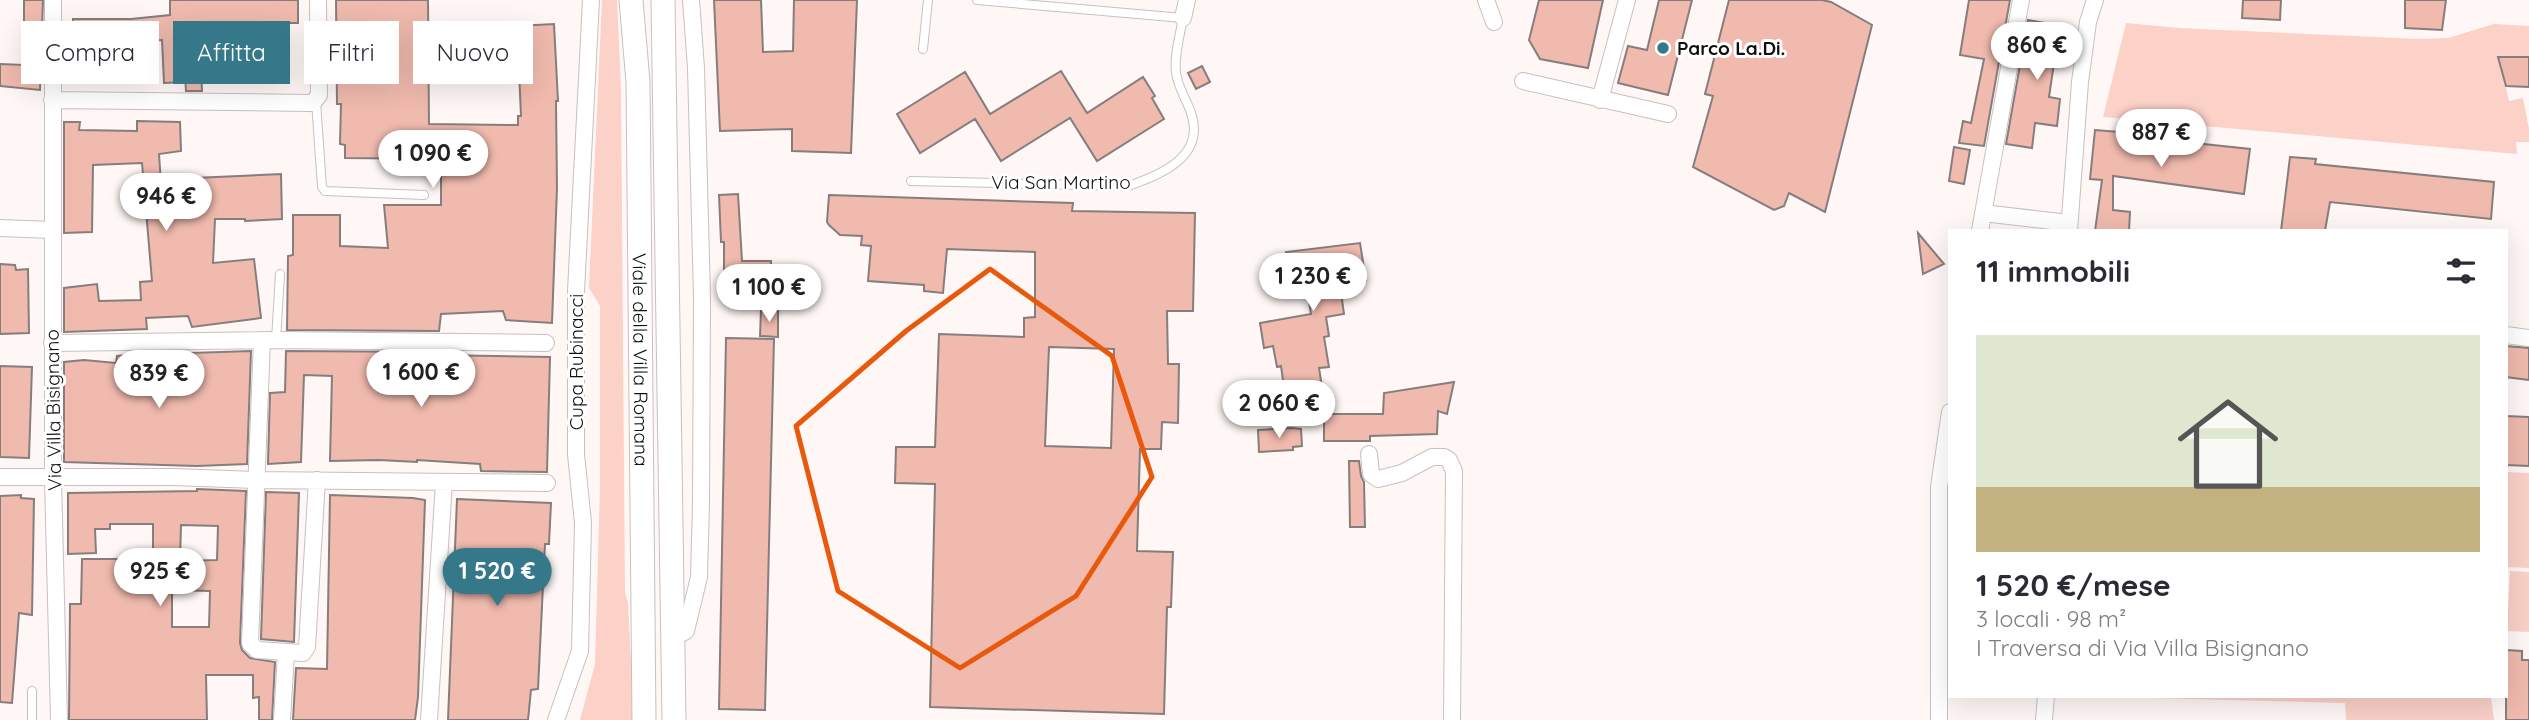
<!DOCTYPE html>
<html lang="it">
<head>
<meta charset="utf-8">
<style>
	body { margin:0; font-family:Quicksand,sans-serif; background:#f2f2f3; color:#2b2b33; height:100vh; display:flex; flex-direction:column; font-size:26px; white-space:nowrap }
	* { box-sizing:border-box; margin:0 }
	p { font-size:23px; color:#7c7c81 }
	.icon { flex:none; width:38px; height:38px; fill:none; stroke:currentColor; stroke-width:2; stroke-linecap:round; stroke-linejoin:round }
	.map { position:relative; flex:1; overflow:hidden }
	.drawer { position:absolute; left:1948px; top:229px; width:560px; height:469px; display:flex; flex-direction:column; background:#fff; border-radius:0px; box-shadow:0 7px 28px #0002 }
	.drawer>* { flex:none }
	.hud { position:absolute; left:21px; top:21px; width:665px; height:63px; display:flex; gap:14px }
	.price { position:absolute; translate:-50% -60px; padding:0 16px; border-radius:24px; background:#fff; color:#222; font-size:23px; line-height:46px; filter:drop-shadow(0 2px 4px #0008) }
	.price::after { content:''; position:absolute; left:50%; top:42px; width:21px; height:16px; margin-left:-10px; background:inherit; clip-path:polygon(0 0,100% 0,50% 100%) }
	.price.selected { background:#357889; color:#fff }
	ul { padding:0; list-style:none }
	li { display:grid; align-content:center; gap:14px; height:371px; padding:0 28px }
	li span { display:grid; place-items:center; height:217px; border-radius:0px; color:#555 }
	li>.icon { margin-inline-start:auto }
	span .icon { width:126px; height:126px; fill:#fffc; stroke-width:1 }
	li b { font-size:30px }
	h2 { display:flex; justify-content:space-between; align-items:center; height:84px; padding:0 28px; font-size:30px }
	.pill { padding:0 24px; border-radius:0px; background:#fff; box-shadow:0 7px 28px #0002; font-size:24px; line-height:63px }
	.pill.selected { background:#357889; color:#fff }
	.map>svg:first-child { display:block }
</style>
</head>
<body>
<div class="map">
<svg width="2529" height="720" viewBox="0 0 2529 720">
	<rect width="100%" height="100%" fill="#fff7f6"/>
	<path fill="#fbd1c8" d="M 602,0 L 617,0 L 621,90 L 625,593 L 628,603 L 634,720 L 580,720 L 595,664 L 600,487 L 600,306 L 589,288 Z
		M 2126,23 L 2179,28 L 2420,39 L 2448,38 L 2494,24 L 2529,26 L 2529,57 L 2499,57 L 2509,101 L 2523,98 L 2529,129 L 2529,142 L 2516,142 L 2517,154 L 2103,117 Z
		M 2506,472 L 2529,473 L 2529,568 L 2506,567 Z
		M 2510,571 L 2529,572 L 2529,632 L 2507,631 Z
		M 2114,697 L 2491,697 L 2494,720 L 2346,720 L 2345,703 Z"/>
	<path fill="#f0baae" stroke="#867e7d" stroke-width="2" fill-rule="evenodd" d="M 24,0 L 43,0 L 40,90 L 0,86 L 0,64 L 24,65 Z
		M 170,0 L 298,0 L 298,23 L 182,23 L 184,70 L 201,69 L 202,91 L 186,91 L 185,75 L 185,82 L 164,83 L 162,40 L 120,42 L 120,81 L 74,81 L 73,19 L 131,19 L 170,15 Z
		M 336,0 L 428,0 L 429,124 L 518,125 L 518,116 L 521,116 L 517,26 L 554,24 L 558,101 L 556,101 L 557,188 L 552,323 L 506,320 L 503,311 L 441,314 L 439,331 L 287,330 L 288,256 L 293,255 L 293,215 L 340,215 L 340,246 L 388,248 L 384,205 L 441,205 L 441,159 L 345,158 L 345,145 L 340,144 L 341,104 L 337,104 Z
		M 714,0 L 761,0 L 763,52 L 793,51 L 794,0 L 857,0 L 851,153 L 792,151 L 792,129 L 720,131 Z
		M 1539,0 L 1603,0 L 1588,68 L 1540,59 L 1529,40 Z
		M 1659,0 L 1692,0 L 1668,95 L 1618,83 L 1628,46 L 1647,50 Z
		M 1729,0 L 1822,0 L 1831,2 L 1872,25 L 1825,212 L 1789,193 L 1784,206 L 1774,210 L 1693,167 L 1713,96 L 1705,94 Z
		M 1969,0 L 2010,0 L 1984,146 L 1959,143 L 1963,121 L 1971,123 L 1984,59 L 1960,55 Z
		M 2243,0 L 2281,0 L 2280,20 L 2242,18 Z
		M 2405,0 L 2446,0 L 2442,30 L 2405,28 Z
		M 2028,20 L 2069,27 L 2065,64 L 2054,63 L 2049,97 L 2060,99 L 2057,126 L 2035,123 L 2032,148 L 2006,144 Z
		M 2498,57 L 2529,57 L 2529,87 L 2506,86 Z
		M 1202,66 L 1210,82 L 1196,89 L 1188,73 Z
		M 1061,71 L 1087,113 L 1143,77 L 1155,96 L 1152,98 L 1164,119 L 1097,161 L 1070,118 L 1001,161 L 975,119 L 920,153 L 897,114 L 965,72 L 990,114 Z
		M 137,121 L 180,122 L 181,151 L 159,154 L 161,183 L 194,183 L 194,178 L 281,174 L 282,219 L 245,221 L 245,219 L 215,219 L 213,263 L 254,259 L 261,318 L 192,327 L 188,316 L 146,318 L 147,329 L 64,332 L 64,288 L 97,284 L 99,301 L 141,300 L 140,282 L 152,281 L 142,163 L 93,165 L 92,232 L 64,233 L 64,122 L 80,122 L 79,130 L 137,131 Z
		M 2095,130 L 2119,132 L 2119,135 L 2250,149 L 2244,194 L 2113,176 L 2113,210 L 2130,212 L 2129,231 L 2095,231 L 2102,180 L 2090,179 Z
		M 1954,147 L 1970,150 L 1964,184 L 1949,181 Z
		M 2290,157 L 2316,159 L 2315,164 L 2494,182 L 2491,219 L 2330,202 L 2325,231 L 2281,231 Z
		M 738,194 L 742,261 L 771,261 L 771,289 L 724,289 L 724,242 L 721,242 L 719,195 Z
		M 829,195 L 1073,203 L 1072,211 L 1195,213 L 1193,311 L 1167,311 L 1168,364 L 1179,364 L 1178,423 L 1162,422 L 1161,449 L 1140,449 L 1137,551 L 1173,552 L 1171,607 L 1167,607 L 1164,714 L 930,707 L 935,484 L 895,483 L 896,447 L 935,447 L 939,334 L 1024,337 L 1024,318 L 1035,317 L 1035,252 L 947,249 L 943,293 L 924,291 L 924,285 L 868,281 L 871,246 L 861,245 L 862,236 L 840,235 L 829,225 L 827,222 ZM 1049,347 L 1114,349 L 1111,448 L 1045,446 Z
		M 1918,233 L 1944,264 L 1923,274 Z
		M 1360,243 L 1366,281 L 1340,285 L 1344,314 L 1326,317 L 1329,336 L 1324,337 L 1329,367 L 1319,368 L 1322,387 L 1285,394 L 1281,366 L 1277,367 L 1273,346 L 1264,348 L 1260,323 L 1311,314 L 1305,279 L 1291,282 L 1286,252 Z
		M 0,264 L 15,265 L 16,270 L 28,269 L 29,333 L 0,334 Z
		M 761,310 L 778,311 L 778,337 L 760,336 Z
		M 726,338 L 774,339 L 765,710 L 719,709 Z
		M 2506,346 L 2529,348 L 2529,380 L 2506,377 Z
		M 251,351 L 247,464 L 197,466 L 64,462 L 64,362 L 84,360 L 116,363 L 117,356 L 127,355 Z
		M 286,351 L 436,352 L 436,355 L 550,357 L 547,472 L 481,471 L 480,464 L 417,460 L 417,462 L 379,460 L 330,461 L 332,376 L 304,375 L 301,462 L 268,464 L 270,393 L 285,392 Z
		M 0,366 L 32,367 L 29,458 L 0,457 Z
		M 1454,382 L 1447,414 L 1438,411 L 1437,434 L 1370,436 L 1370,441 L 1324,441 L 1324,414 L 1383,414 L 1384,393 Z
		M 2506,416 L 2529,417 L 2529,466 L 2506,465 Z
		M 1292,428 L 1301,429 L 1302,446 L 1293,447 L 1293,450 L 1259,452 L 1258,430 Z
		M 1349,461 L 1359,461 L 1361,476 L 1364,482 L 1365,527 L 1350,527 Z
		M 197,489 L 246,491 L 240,643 L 242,650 L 250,658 L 275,662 L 272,720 L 259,720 L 259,697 L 253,698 L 253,675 L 206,675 L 207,720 L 69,720 L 70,604 L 81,604 L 82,559 L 153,559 L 153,524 L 110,524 L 110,529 L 95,529 L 96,553 L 68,554 L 68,493 L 197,491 ZM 181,525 L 218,526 L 217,560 L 180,561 ZM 172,590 L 210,591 L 209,627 L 172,627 Z
		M 266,492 L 299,493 L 294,642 L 261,639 Z
		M 21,495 L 21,498 L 34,499 L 32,615 L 19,613 L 12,703 L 0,702 L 0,496 Z
		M 330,495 L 413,498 L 425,500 L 418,697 L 415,720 L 293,720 L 296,668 L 327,669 Z
		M 457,499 L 551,503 L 549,544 L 545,544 L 538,689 L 531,690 L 528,720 L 448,720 Z
		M 2506,650 L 2522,651 L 2522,660 L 2529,660 L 2529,720 L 2506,720 Z"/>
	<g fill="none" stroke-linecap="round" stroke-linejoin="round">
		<g stroke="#c8c0be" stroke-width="10">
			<path id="service" d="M 923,49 L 928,0
				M 316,101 L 322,187 L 325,191 L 424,195
				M 911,181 L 1128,186 C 1161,175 1206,156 1191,113 C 1187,100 1177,86 1176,72 C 1174,55 1180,35 1183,18 L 977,0
				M 276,340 L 280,274
				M 32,691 L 32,720"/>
		</g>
		<g stroke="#c8c0be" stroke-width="18">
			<path id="minor" d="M 53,0 L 53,479 L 59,720
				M 1486,0 L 1494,22
				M 1183,18 L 1187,0
				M 1523,81 L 1668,114
				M 52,100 L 313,103 L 319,95 L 318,0
				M 1600,100 L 1627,0
				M 1983,213 L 2069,223
				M 0,228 L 52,230
				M 1980,231 L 2021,0
				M 2069,231 L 2080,82 L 2088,22 L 2095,0
				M 2506,335 L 2529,338
				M 262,340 L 250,643 L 257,650 L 303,653 L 307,647 L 317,480
				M 52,343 L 276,340 L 546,343
				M 1369,454 L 1371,474 L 1378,479 L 1402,473 L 1432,457 L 1444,457 L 1449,460 L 1454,471 L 1452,720
				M 0,477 L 173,477 L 256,480 L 547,483
				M 673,638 L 686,631 L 699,577 L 701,503 L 702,297 L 696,68 L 691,0
				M 282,720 L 286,653
				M 429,720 L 444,482
				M 556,720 L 580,651 L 583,523 L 576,454 L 576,291 L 591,0
				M 1939,720 L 1939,487 L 1950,412
				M 2044,720 L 2046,696"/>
		</g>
		<g stroke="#c8c0be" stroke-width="25">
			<g id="secondary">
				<path id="s1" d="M 631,0 L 638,82 L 644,720"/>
				<path d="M 663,0 L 674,720"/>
			</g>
		</g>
		<use href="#service" stroke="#fff" stroke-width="8"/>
		<use href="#minor" stroke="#fff" stroke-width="16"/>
		<use href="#secondary" stroke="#fff" stroke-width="23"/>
	</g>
	<path fill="none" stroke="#e8590c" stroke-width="5" stroke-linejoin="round" d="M 990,269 L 1112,356 L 1152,477 L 1076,596 L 960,668 L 838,591 L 796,426 L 906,331 Z"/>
	<circle fill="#357889" stroke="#fff" stroke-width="2.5" cx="1663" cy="48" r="7"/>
	<g text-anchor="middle" stroke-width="6" stroke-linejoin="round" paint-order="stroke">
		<g font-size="19" font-weight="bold" fill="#12100f" stroke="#fff" text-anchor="start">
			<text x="1677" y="55">Parco La.Di.</text>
		</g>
		<g font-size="19" fill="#12100f" stroke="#fff">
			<text x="1061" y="189">Via San Martino</text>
			<text dy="7" stroke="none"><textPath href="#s1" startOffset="360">Viale della Villa Romana</textPath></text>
			<text transform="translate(576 362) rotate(-90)" y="7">Cupa Rubinacci</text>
			<text transform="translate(53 410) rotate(-91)" y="7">Via Villa Bisignano</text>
		</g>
	</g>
</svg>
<b class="price" style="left:2037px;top:82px">860 €</b>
<b class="price" style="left:2161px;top:169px">887 €</b>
<b class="price" style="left:433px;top:190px">1 090 €</b>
<b class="price" style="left:166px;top:233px">946 €</b>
<b class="price" style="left:1313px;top:313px">1 230 €</b>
<b class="price" style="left:769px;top:324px">1 100 €</b>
<b class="price" style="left:421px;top:409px">1 600 €</b>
<b class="price" style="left:159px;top:410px">839 €</b>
<b class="price" style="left:1279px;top:440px">2 060 €</b>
<b class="price" style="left:160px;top:608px">925 €</b>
<b class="price selected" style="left:497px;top:608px">1 520 €</b>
<div class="hud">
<a class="pill">Compra</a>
<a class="pill selected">Affitta</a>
<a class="pill">Filtri</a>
<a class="pill">Nuovo</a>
</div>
<section class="drawer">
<h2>11 immobili<svg class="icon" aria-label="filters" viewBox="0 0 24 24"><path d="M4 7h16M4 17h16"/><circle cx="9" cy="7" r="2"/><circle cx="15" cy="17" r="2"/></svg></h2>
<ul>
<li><span style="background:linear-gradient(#dfe7d0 70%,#c2b280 0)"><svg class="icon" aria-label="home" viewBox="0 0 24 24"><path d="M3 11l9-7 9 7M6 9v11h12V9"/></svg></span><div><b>1 520 €/mese</b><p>3 locali · 98 m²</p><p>I Traversa di Via Villa Bisignano</p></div></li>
</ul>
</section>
</div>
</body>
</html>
